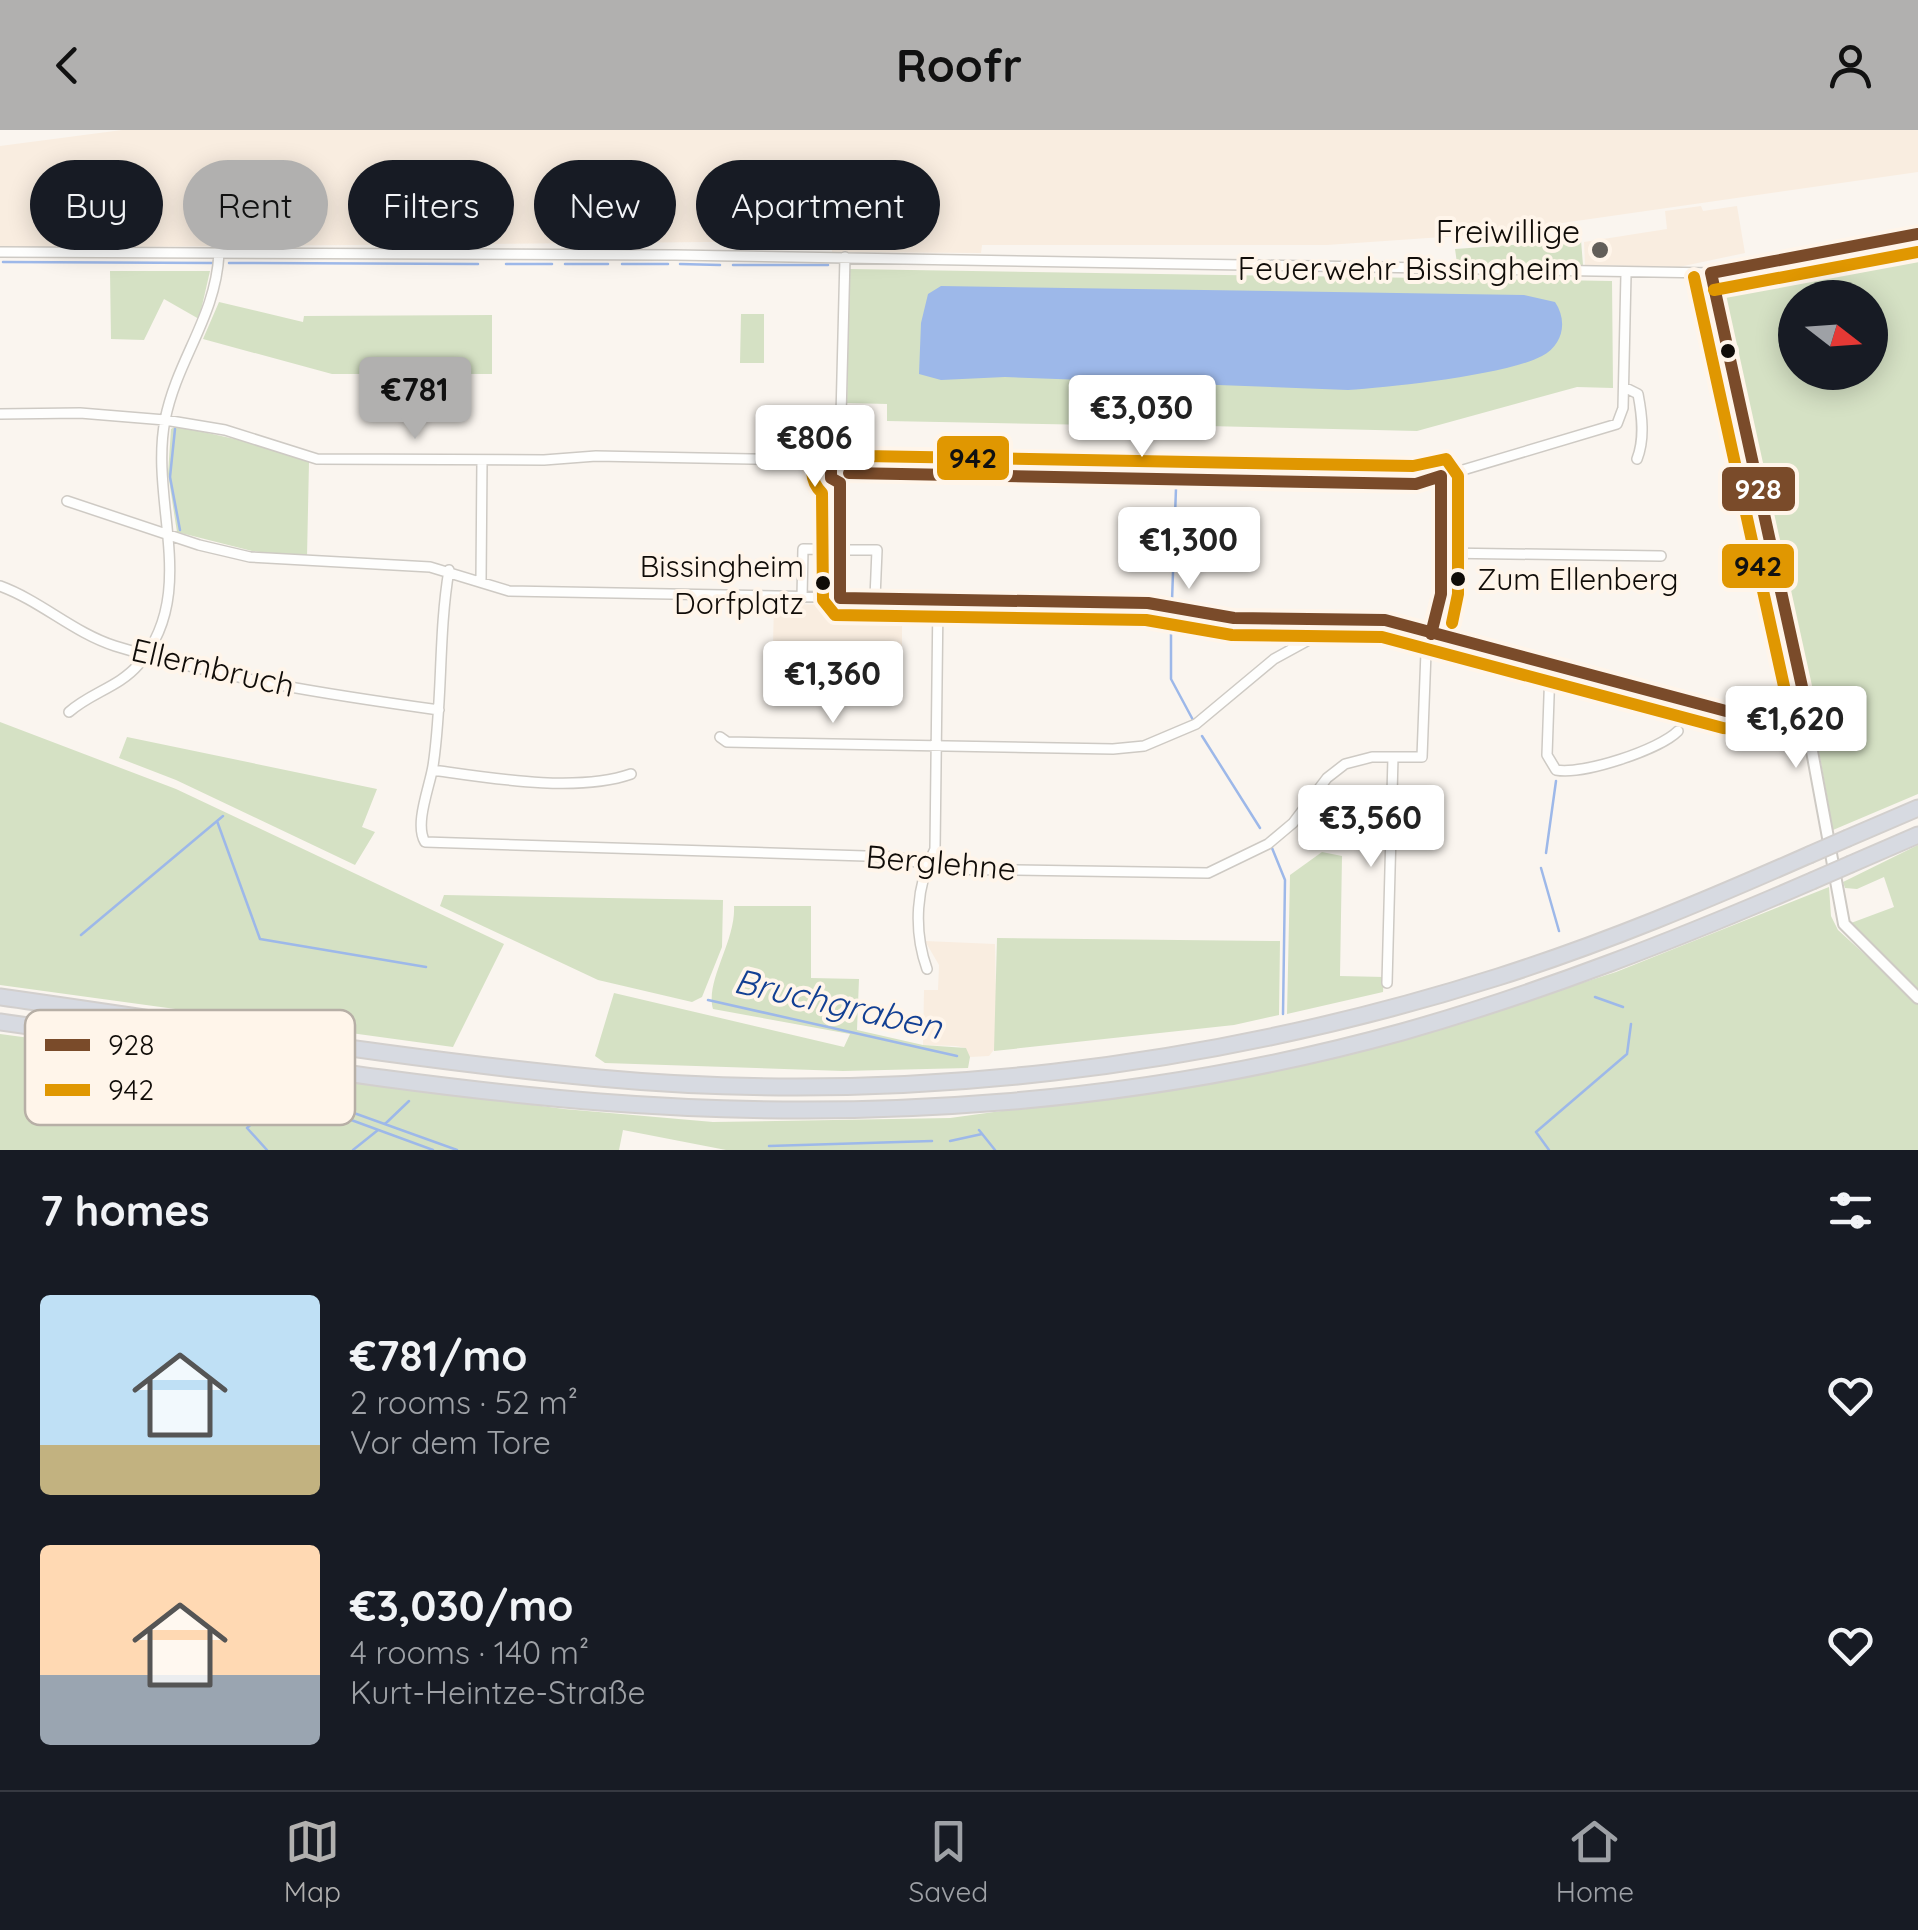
<!DOCTYPE html>
<html lang="en">
<head>
<meta charset="utf-8">
<style>
	body { margin:0; font-family:Quicksand,sans-serif; background:#20242c; color:#f1f3f6; height:100vh; display:flex; flex-direction:column; font-size:38px; white-space:nowrap }
	* { box-sizing:border-box; margin:0 }
	p { font-size:32px; color:#9ea1a6 }
	.icon { flex:none; width:55px; height:55px; fill:none; stroke:currentColor; stroke-width:2; stroke-linecap:round; stroke-linejoin:round }
	.map { position:relative; height:1020px; overflow:hidden }
	.drawer { display:flex; flex-direction:column; background:#171b24; flex:1 }
	.drawer>* { flex:none }
	.top-card { position:absolute; left:30px; top:30px; width:1000px; height:90px; display:flex; gap:20px }
	.needle { width:65px; rotate:107deg }
	.tools { position:absolute; left:1778px; top:150px; display:grid; gap:20px }
	.tools a { display:grid; place-items:center; width:110px; height:110px; border-radius:50%; background:#171b24; box-shadow:0 5px 25px #0003; font-size:50px }
	.price { position:absolute; translate:-50% -85px; padding:0 22px; border-radius:10px; background:#fff; color:#222; font-size:32px; line-height:65px; filter:drop-shadow(0 2px 5px #0008) }
	.price::after { content:''; position:absolute; left:50%; top:60px; width:30px; height:22px; margin-left:-15px; background:inherit; clip-path:polygon(0 0,100% 0,50% 100%) }
	.price.selected { background:#b1b0af; color:#111 }
	ul { padding:0; list-style:none }
	li { display:flex; align-items:center; gap:30px; height:250px; padding:0 40px }
	li span { display:grid; place-items:center; flex:none; width:280px; height:200px; border-radius:10px; color:#555 }
	li>.icon { margin-inline-start:auto }
	span .icon { width:120px; height:120px; fill:#fffc; stroke-width:1 }
	li b { font-size:42px }
	h2 { display:flex; justify-content:space-between; align-items:center; height:120px; padding:0 40px; font-size:42px }
	.chip { padding:0 35px; border-radius:45px; background:#171b24; box-shadow:0 5px 25px #0003; font-size:35px; line-height:90px }
	.chip.selected { background:#b1b0af; color:#111 }
	header { display:flex; justify-content:space-between; align-items:center; height:130px; padding:0 40px; background:#b1b0af; color:#111; font-size:45px; font-weight:800 }
	.menu { display:flex; justify-content:space-around; align-items:center; height:140px; border-top:2px solid #363941; background:#171b24; font-size:28px; color:#9ea1a6 }
	.menu a { display:grid; justify-items:center; gap:5px }
	.menu .selected { color:#b1b0af }
	.map>svg:first-child { display:block }
</style>
</head>
<body>
<header><svg class="icon" aria-label="back" viewBox="0 0 24 24"><path d="M15 5l-7 7 7 7"/></svg>Roofr<svg class="icon" aria-label="person" viewBox="0 0 24 24"><circle cx="12" cy="8" r="4"/><path d="M4 21q1-7 8-7t8 7"/></svg></header>
<div class="map">
<svg width="1918" height="1020" viewBox="0 0 1918 1020">
	<rect width="100%" height="100%" fill="#faf5ef"/>
	<path fill="#f9ede0" d="M 122,0 L 1918,0 L 1918,42 L 1486,104 L 1327,115 L 982,115 L 981,123 L 832,122 L 832,111 L 0,118 L 0,16 Z
		M 1701,76 L 1703,81 L 1737,76 L 1745,123 L 1679,137 L 1585,135 L 1584,112 L 1667,99 L 1665,81 Z
		M 774,474 L 855,475 L 856,485 L 902,485 L 902,537 L 896,537 L 896,556 L 772,553 Z
		M 925,811 L 995,814 L 997,916 L 989,926 L 970,927 L 965,918 L 956,916 L 923,915 L 924,860 L 938,860 L 939,835 Z"/>
	<path fill="#d5e1c4" fill-rule="evenodd" d="M 1581,110 L 1583,135 L 1457,133 L 1455,119 Z
		M 1918,111 L 1918,664 L 1833,700 L 1787,443 L 1723,161 L 1732,145 ZM 1795,168 L 1870,168 L 1870,242 L 1795,242 Z
		M 849,139 L 1612,151 L 1613,258 L 1577,257 L 1417,301 L 1207,296 L 1206,303 L 1150,302 L 1150,296 L 887,291 L 887,274 L 847,273 Z
		M 110,141 L 210,141 L 199,189 L 164,169 L 144,210 L 111,209 Z
		M 219,172 L 303,192 L 304,186 L 492,185 L 492,244 L 332,244 L 203,209 Z
		M 741,184 L 764,184 L 764,233 L 740,233 Z
		M 176,296 L 253,313 L 309,332 L 307,427 L 252,421 L 177,402 L 168,344 L 171,299 Z
		M 0,592 L 176,659 L 504,814 L 453,917 L 0,855 Z
		M 127,607 L 377,659 L 362,697 L 375,702 L 355,735 L 176,650 L 119,628 Z
		M 1918,715 L 1918,861 L 1841,792 L 1851,793 L 1894,777 L 1884,747 L 1857,759 L 1845,758 L 1843,752 Z
		M 1322,722 L 1342,726 L 1340,846 L 1384,847 L 1383,862 L 1287,884 L 1290,745 Z
		M 1829,757 L 1831,786 L 1838,800 L 1918,873 L 1918,1020 L 726,1020 L 623,1000 L 619,1020 L 0,1020 L 0,904 L 564,979 L 713,992 L 950,988 L 1213,952 L 1400,911 L 1616,842 Z
		M 444,765 L 723,770 L 722,817 L 702,867 L 692,872 L 598,850 L 440,776 Z
		M 734,776 L 811,776 L 811,848 L 859,849 L 857,900 L 923,915 L 966,918 L 970,927 L 968,938 L 843,941 L 605,933 L 595,926 L 614,863 L 844,917 L 850,904 L 713,879 C 705,851 736,811 734,776 Z
		M 997,808 L 1280,811 L 1279,885 L 1234,895 L 994,921 Z"/>
	<path fill="#9db8e9" d="M 941,156 L 1524,165 L 1555,172 C 1568,191 1563,215 1542,226 C 1506,245 1392,257 1348,260 L 1005,247 L 941,250 L 919,244 L 921,193 L 928,164 Z"/>
	<g fill="none" stroke-linecap="round" stroke-linejoin="round">
		<path stroke="#9db8e9" stroke-width="2.5" d="M 3,132 L 212,133
			M 229,133 L 478,134
			M 506,134 L 552,134
			M 565,134 L 608,134
			M 622,134 L 668,134
			M 680,134 L 720,135
			M 733,135 L 828,135
			M 175,299 L 170,347 L 180,400
			M 1172,471 L 1176,358
			M 1171,491 L 1171,549 L 1193,590
			M 1202,606 L 1260,698
			M 217,691 L 260,809 L 426,837
			M 1272,718 L 1285,750 L 1283,884
			M 1546,723 L 1556,651
			M 1541,738 L 1559,801
			M 81,805 L 223,686
			M 1595,867 L 1623,877
			M 708,870 L 957,926
			M 113,934 L 273,954 L 457,1020
			M 385,994 L 409,971
			M 979,1000 L 995,1020
			M 950,1011 L 982,1004
			M 769,1016 L 932,1011
			M 267,1020 L 247,998 L 283,965 L 433,1020
			M 353,1020 L 378,1000
			M 1549,1020 L 1536,1002 L 1627,924 L 1631,894"/>
		<g stroke="#cecac4" stroke-width="12">
			<path id="minor" d="M 0,122 L 674,125 L 1711,143
				M 1624,257 L 1638,264 C 1642,285 1645,309 1637,329
				M 0,284 L 80,283 L 165,290 L 225,300 L 317,329 L 544,330 L 596,326 L 808,330 L 831,335
				M 849,343 L 1416,354 L 1617,294 L 1623,278 L 1626,144
				M 67,371 L 199,415 L 250,427 L 430,437 L 509,461 L 1148,473 L 1234,488 L 1385,490 L 1454,512 L 1726,581 L 1769,584 L 1806,575
				M 1443,423 L 1661,426
				M 449,440 C 438,505 443,571 433,636 C 430,656 414,694 425,712 L 897,727 L 941,739 L 1208,743 L 1268,714 L 1293,693 L 1327,648 L 1345,634 L 1372,627 L 1422,627 L 1426,522 L 1441,464 L 1441,346
				M 481,451 L 482,331
				M 0,456 C 41,471 74,503 115,516 C 220,548 331,565 439,580
				M 802,468 L 803,419 L 877,420 L 875,468
				M 840,468 L 840,353 L 849,343 L 849,331 L 840,326 L 845,127
				M 1292,489 L 1293,517
				M 1550,538 L 1547,625 L 1556,640 C 1583,645 1659,620 1678,601
				M 69,582 C 90,563 119,557 138,535 C 200,463 149,373 165,290 C 177,229 216,187 219,123
				M 720,607 L 727,612 L 1113,619 L 1144,616 L 1196,594 L 1274,529 L 1327,500 L 1335,490
				M 433,640 C 490,648 576,663 631,644
				M 927,839 C 913,800 916,755 935,719 L 938,469
				M 1387,853 L 1393,627"/>
		</g>
		<g stroke="#cecac4" stroke-width="14">
			<path id="tertiary" d="M 1918,104 L 1711,143 L 1777,432 L 1844,794 L 1918,868"/>
		</g>
		<g stroke="#d2cfcd" stroke-width="19">
			<path id="motorway" d="M 1848,708 L 1918,678
				M 1851,734 L 1918,705
				M 0,867 C 199,895 399,929 599,948 C 900,976 1211,938 1498,847 C 1605,813 1707,770 1809,725
				M 0,892 C 199,920 399,956 600,972 C 868,993 1142,974 1402,902 C 1543,862 1678,809 1812,751"/>
		</g>
		<use href="#minor" stroke="#fefefd" stroke-width="9"/>
		<use href="#tertiary" stroke="#fefefd" stroke-width="10"/>
		<use href="#motorway" stroke="#d7dae1" stroke-width="15"/>
		<g stroke="#d2cfcd" stroke-width="19" stroke-linecap="butt">
			<path id="motorway-bridge" d="M 1809,725 L 1848,708
				M 1812,751 L 1851,734"/>
		</g>
		<use href="#motorway-bridge" stroke="#d7dae1" stroke-width="15"/>
		<g stroke="#fff5ea" stroke-width="20">
			<path id="bus-1" d="M 1711,143 L 1806,575
				M 1711,143 L 1918,104
				M 837,326 L 831,330 L 831,348 L 840,353 L 840,468
				M 849,343 L 1416,354 L 1441,346
				M 840,468 L 1148,473 L 1234,488 L 1385,490 L 1726,581 L 1769,584 L 1806,575
				M 1431,504 L 1441,464 L 1441,346"/>
		</g>
		<g stroke="#fff5ea" stroke-width="20">
			<path id="bus-2" d="M 1694,147 L 1789,579
				M 1714,160 L 1918,122
				M 1452,493 L 1458,464 L 1458,346 L 1446,329 L 1413,336 L 864,326 L 858,315 C 826,295 796,338 822,363 L 823,470 L 835,485 L 1146,490 L 1232,505 L 1382,507 L 1723,598 L 1770,601 L 1810,592"/>
		</g>
		<use href="#bus-1" stroke="#7a4b2a" stroke-width="12"/>
		<use href="#bus-2" stroke="#e09701" stroke-width="12"/>
	</g>
	<circle fill="#625e59" stroke="#fff5ea" stroke-width="4" cx="1600" cy="120" r="10"/>
	<g fill="#100c08" stroke="#fff5ea" stroke-width="4">
		<circle cx="1728" cy="221" r="9"/>
		<circle cx="1458" cy="449" r="9"/>
		<circle cx="823" cy="453" r="9"/>
	</g>
	<g text-anchor="middle" stroke-width="8" stroke-linejoin="round" paint-order="stroke">
		<g font-size="30" fill="#100c08" stroke="#fff5ea" text-anchor="end">
			<text x="804" y="447">Bissingheim<tspan x="804" dy="37">Dorfplatz</tspan></text>
			<text x="1477" y="460" text-anchor="start">Zum Ellenberg</text>
		</g>
		<g font-size="32" fill="#100c08" stroke="#fff5ea" text-anchor="end">
			<text x="1580" y="113">Freiwillige<tspan x="1580" dy="37">Feuerwehr Bissingheim</tspan></text>
		</g>
		<g font-size="32" fill="#100c08" stroke="#fff5ea">
			<text transform="translate(213 538) rotate(13)" y="11">Ellernbruch</text>
			<text transform="translate(941 733) rotate(5)" y="11">Berglehne</text>
		</g>
		<g font-size="35" font-style="italic" fill="#123f93" stroke="#fff5ea">
			<text transform="translate(838 874) rotate(13)" y="12">Bruchgraben</text>
		</g>
	</g>
	<rect x="25" y="880" width="330" height="115" rx="15" fill="#fff5ea" stroke="#b7afa6" stroke-width="2.5"/>
	<rect x="45" y="909" width="45" height="12" fill="#7a4b2a"/>
	<rect x="45" y="954" width="45" height="12" fill="#e09701"/>
	<g font-size="28" fill="#100c08">
		<text x="108" y="925">928</text>
		<text x="108" y="970">942</text>
	</g>
	<g stroke="#fff5ea" stroke-width="4">
		<rect x="935" y="304" width="76" height="48" rx="10" fill="#e09701"/>
		<rect x="1720" y="335" width="77" height="48" rx="10" fill="#7a4b2a"/>
		<rect x="1720" y="412" width="76" height="48" rx="10" fill="#e09701"/>
	</g>
	<g font-size="28" text-anchor="middle" font-weight="bold" fill="#fff">
		<text x="1758" y="369">928</text>
	</g>
	<g font-size="28" text-anchor="middle" font-weight="bold" fill="#111">
		<text x="973" y="338">942</text>
		<text x="1758" y="446">942</text>
	</g>
</svg>
<div class="tools">
<a><svg class="needle" viewBox="-14 -14 28 28"><path d="M0-13l5 13h-10z" fill="#e53935"/><path d="M0 13l5-13h-10z" fill="#9ea1a6"/></svg></a>
</div>
<b class="price selected" style="left:415px;top:312px">€781</b>
<b class="price" style="left:1142px;top:330px">€3,030</b>
<b class="price" style="left:815px;top:360px">€806</b>
<b class="price" style="left:1189px;top:462px">€1,300</b>
<b class="price" style="left:833px;top:596px">€1,360</b>
<b class="price" style="left:1796px;top:641px">€1,620</b>
<b class="price" style="left:1371px;top:740px">€3,560</b>
<div class="top-card">
<a class="chip">Buy</a>
<a class="chip selected">Rent</a>
<a class="chip">Filters</a>
<a class="chip">New</a>
<a class="chip">Apartment</a>
</div>
</div>
<section class="drawer">
<h2>7 homes<svg class="icon" aria-label="filters" viewBox="0 0 24 24"><path d="M4 7h16M4 17h16"/><circle cx="9" cy="7" r="2"/><circle cx="15" cy="17" r="2"/></svg></h2>
<ul>
<li><span style="background:linear-gradient(#bfe0f5 75%,#c2b280 0)"><svg class="icon" aria-label="home" viewBox="0 0 24 24"><path d="M3 11l9-7 9 7M6 9v11h12V9"/></svg></span><div><b>€781/mo</b><p>2 rooms · 52 m²</p><p>Vor dem Tore</p></div><svg class="icon" aria-label="heart" viewBox="0 0 24 24"><path d="M12 20l-8-8c-3-5 5-10 8-4 3-6 11-1 8 4z"/></svg></li>
<li><span style="background:linear-gradient(#ffd9b3 65%,#9aa5b1 0)"><svg class="icon" aria-label="home" viewBox="0 0 24 24"><path d="M3 11l9-7 9 7M6 9v11h12V9"/></svg></span><div><b>€3,030/mo</b><p>4 rooms · 140 m²</p><p>Kurt-Heintze-Straße</p></div><svg class="icon" aria-label="heart" viewBox="0 0 24 24"><path d="M12 20l-8-8c-3-5 5-10 8-4 3-6 11-1 8 4z"/></svg></li>
</ul>
</section>
<nav class="menu">
<a class="selected"><svg class="icon" aria-label="map" viewBox="0 0 24 24"><path d="M3 6l6-2 6 2 6-2v14l-6 2-6-2-6 2zM9 4v14M15 6v14"/></svg>Map</a>
<a><svg class="icon" aria-label="saved" viewBox="0 0 24 24"><path d="M7 4h10v16l-5-4-5 4z"/></svg>Saved</a>
<a><svg class="icon" aria-label="home" viewBox="0 0 24 24"><path d="M3 11l9-7 9 7M6 9v11h12V9"/></svg>Home</a>
</nav>
</body>
</html>
